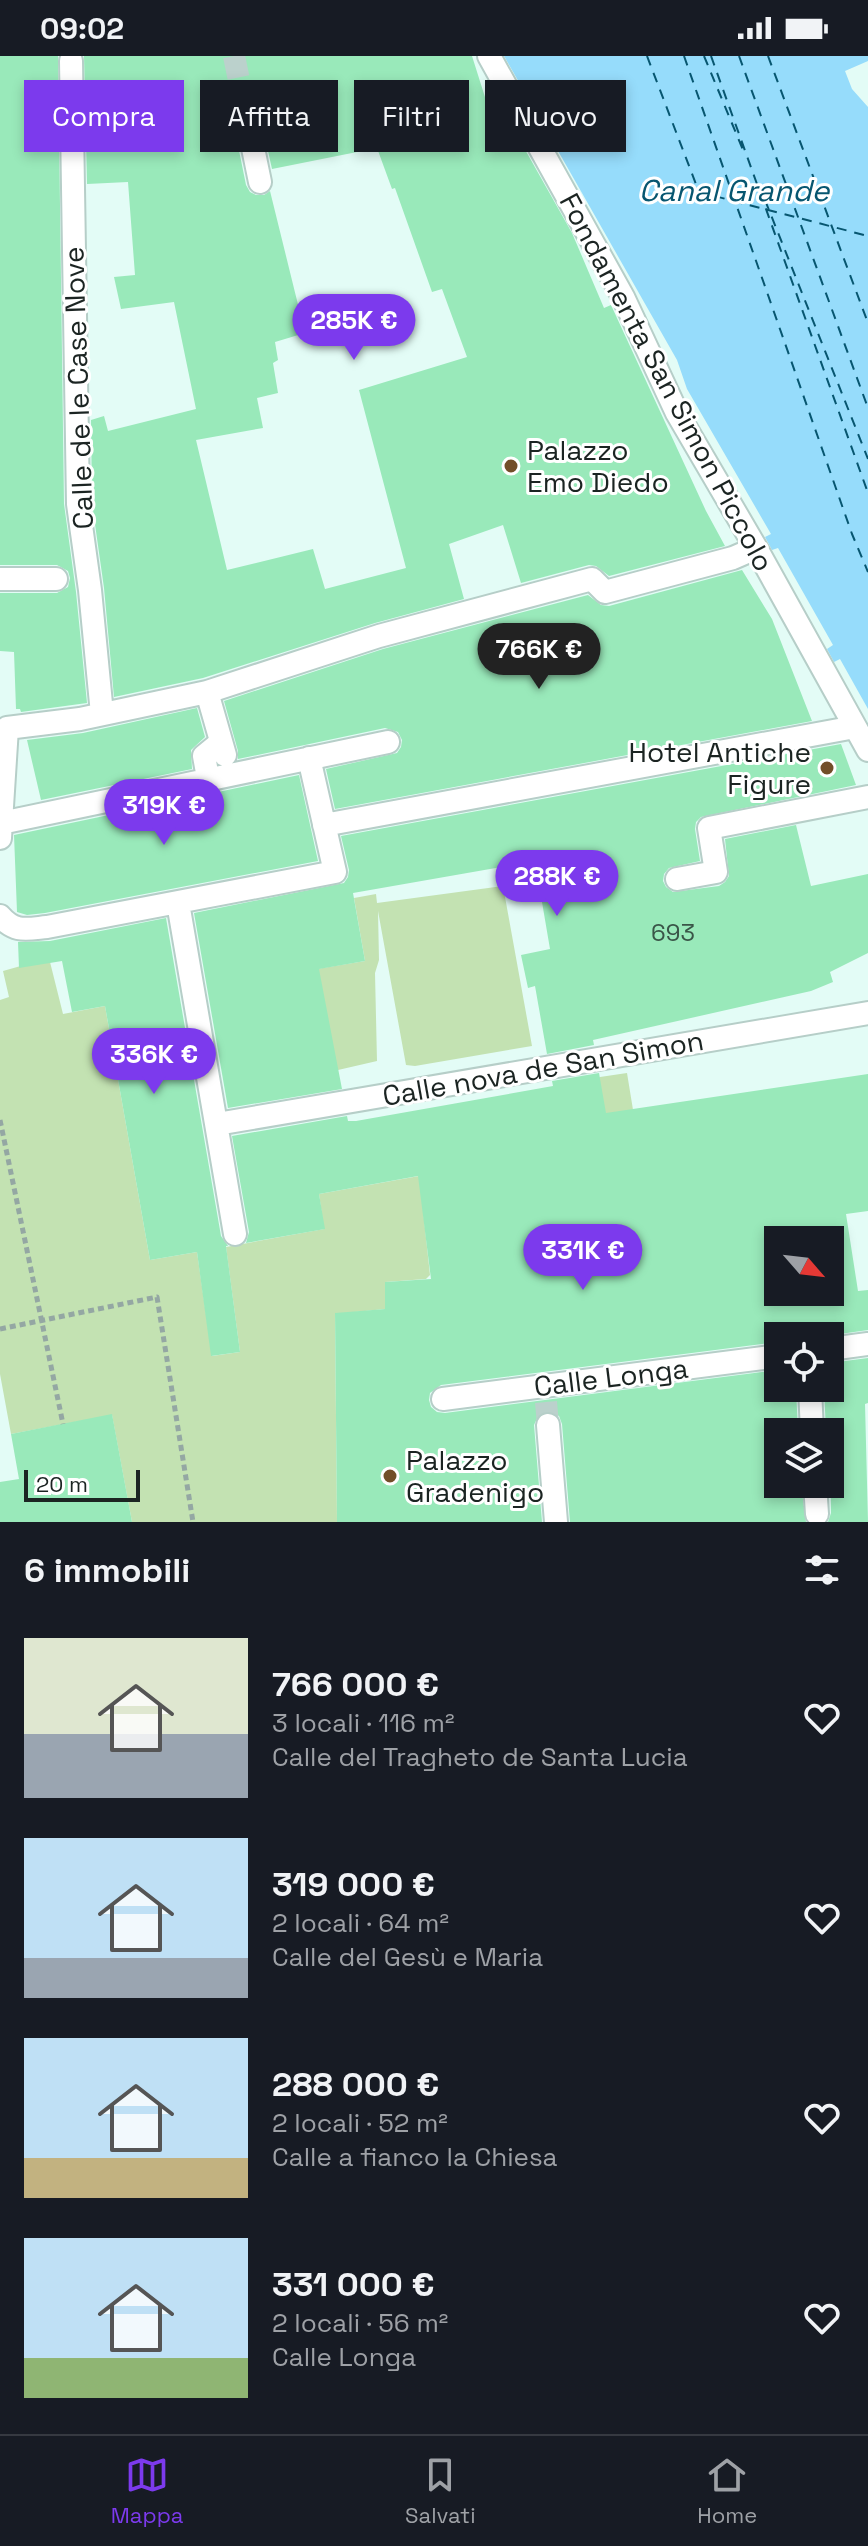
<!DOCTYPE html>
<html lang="it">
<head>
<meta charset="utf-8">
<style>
	body { margin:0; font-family:"Space Grotesk",sans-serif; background:#20242c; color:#f1f3f6; height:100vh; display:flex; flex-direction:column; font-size:30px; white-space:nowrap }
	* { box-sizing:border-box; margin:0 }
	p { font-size:26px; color:#9ea1a6 }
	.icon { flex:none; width:44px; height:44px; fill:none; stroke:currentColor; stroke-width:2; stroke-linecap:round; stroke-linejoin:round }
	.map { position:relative; height:1466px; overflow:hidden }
	.panel { display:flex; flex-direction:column; background:#171b24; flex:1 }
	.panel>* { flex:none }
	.top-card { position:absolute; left:24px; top:24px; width:820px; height:72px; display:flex; gap:16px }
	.needle { width:52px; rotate:118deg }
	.fabs { position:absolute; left:764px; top:1170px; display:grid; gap:16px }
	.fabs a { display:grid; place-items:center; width:80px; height:80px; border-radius:0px; background:#171b24; box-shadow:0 4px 12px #0003; font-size:40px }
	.scale { position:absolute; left:24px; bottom:20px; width:116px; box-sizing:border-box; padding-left:8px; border:4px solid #1b2422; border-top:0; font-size:22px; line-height:28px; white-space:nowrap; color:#1b2422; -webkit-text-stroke:6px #fff; paint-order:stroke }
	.price { position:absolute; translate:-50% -68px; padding:0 18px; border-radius:28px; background:#7c3aed; color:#fff; font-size:26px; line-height:52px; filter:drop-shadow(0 2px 4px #0008) }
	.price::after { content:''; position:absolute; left:50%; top:48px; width:24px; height:18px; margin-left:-12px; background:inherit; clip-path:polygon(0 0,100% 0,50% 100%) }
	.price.current { background:#222; color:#fff }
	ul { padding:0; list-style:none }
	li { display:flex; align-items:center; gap:24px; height:200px; padding:0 24px }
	li span { display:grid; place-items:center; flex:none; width:224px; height:160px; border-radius:0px; color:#555 }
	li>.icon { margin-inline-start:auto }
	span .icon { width:96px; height:96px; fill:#fffc; stroke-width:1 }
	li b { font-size:34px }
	h2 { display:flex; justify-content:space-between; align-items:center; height:96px; padding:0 24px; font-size:34px }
	.pill { padding:0 28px; border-radius:0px; background:#171b24; box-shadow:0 4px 12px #0003; font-size:28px; line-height:72px }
	.pill.current { background:#7c3aed; color:#fff }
	.status { display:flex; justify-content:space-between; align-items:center; height:56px; padding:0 40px; background:#171b24; direction:ltr }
	.status svg { height:22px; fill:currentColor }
	.menu { display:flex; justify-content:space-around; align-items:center; height:112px; border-top:2px solid #363941; background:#171b24; font-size:22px; color:#9ea1a6 }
	.menu a { display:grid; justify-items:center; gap:4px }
	.menu .current { color:#7c3aed }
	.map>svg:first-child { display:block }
</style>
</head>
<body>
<div class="status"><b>09:02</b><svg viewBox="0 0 49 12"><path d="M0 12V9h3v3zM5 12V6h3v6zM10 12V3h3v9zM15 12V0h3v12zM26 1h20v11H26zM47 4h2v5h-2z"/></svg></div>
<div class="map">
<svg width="868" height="1466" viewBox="0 0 868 1466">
	<rect width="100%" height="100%" fill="#e3fcf6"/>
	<path fill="#c3e2b2" d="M 503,830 L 532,990 L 415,1010 L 406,1009 L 378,855 L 379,904 L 375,917 L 377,1005 L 338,1014 L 262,922 L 365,905 L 354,842 L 376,838 L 377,847 Z
		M 49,902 L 63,958 L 105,950 L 150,1204 L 197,1196 L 212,1300 L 240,1296 L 226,1191 L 324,1173 L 319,1138 L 419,1120 L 600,1021 L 627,1017 L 642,1109 L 423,1154 L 430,1219 L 426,1223 L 385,1226 L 385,1253 L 335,1258 L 337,1466 L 132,1466 L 112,1359 L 11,1378 L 0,1318 L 0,944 L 9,941 L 3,915 Z"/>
	<path fill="#96dcfb" d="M 504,0 L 868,0 L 868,5 L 845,15 L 852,33 L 868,51 L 868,653 L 840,603 L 834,606 L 827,593 L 833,589 L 778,492 L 772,494 L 765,481 L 771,478 L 687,333 L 677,304 Z"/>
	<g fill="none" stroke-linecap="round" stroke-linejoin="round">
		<path stroke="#075670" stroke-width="2" stroke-dasharray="10 8" stroke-linecap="butt" d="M 647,0 L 699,136 L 868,180
			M 684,0 L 852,478 L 868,516
			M 704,0 L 743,94
			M 711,0 L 868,437
			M 739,0 L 868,352
			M 768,0 L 868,267
			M 765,144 L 868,403"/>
	</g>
	<path fill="#99e9ba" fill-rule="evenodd" d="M 0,0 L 58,0 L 64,448 L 76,536 L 87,647 L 21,656 L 20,653 L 16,653 L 14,596 L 0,595 L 0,537 L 57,537 L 68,531 L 70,522 L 68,515 L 57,509 L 0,509 Z
		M 84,0 L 472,0 L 502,95 L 523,90 L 572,177 L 604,252 L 611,249 L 706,455 L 725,490 L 609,520 L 596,510 L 589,509 L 521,527 L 503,469 L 449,488 L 464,543 L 375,567 L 203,622 L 114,641 L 104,532 L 92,447 L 91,364 L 104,360 L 108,375 L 196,353 L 174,246 L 121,253 L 114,221 L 135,219 L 128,126 L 87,128 ZM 244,44 L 256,48 L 259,54 L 272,113 L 377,92 L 392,133 L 395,132 L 432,236 L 442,233 L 467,301 L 359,334 L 406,512 L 325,533 L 313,493 L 227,514 L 196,384 L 263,372 L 257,342 L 278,337 L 273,307 L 278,304 L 275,286 L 305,277 L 270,135 L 264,139 L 256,139 L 250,136 L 246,129 L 232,60 L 236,48 Z
		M 742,514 L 772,563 L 812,665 L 335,753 L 326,713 L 397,697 L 401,691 L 402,684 L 398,676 L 385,672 L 238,703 L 238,695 L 224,645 L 383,593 L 588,539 L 601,549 L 609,550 Z
		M 197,652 L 205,681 L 191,694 L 192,713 L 41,744 L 27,684 L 83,677 Z
		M 841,688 L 856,729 L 701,761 L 696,766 L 695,773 L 700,805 L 669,812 L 664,818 L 663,825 L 666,831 L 673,836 L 719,830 L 725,826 L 729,820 L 725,783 L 796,769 L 811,830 L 868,818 L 868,897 L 830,916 L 833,926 L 811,935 L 593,984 L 594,989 L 547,998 L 535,930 L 528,932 L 521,899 L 550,893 L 535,805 L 353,837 L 365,905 L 319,913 L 342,1033 L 228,1052 L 194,857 L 344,827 L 348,821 L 349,814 L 341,780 Z
		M 299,719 L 318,805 L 45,857 L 27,859 L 17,856 L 14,779 Z
		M 166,862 L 221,1180 L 228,1190 L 226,1190 L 240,1296 L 211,1300 L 197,1196 L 150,1204 L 105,950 L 72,956 L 62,905 L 19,912 L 18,886 L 50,885 Z
		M 599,1017 L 606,1057 L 868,1018 L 868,1155 L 846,1158 L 858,1235 L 868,1234 L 868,1274 L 826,1280 L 778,1280 L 778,1286 L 441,1329 L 430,1337 L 429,1344 L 431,1351 L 437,1356 L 445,1357 L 778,1314 L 778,1332 L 796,1332 L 798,1376 L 778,1376 L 778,1428 L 801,1428 L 806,1466 L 570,1466 L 562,1368 L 559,1360 L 548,1355 L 539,1358 L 534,1369 L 542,1466 L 337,1466 L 335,1257 L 385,1253 L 385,1226 L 431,1223 L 418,1120 L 319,1138 L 325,1173 L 246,1187 L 249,1176 L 232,1080 L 347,1060 L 348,1065 L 356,1065 L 553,1030 L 552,1025 ZM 778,1184 L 830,1184 L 830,1236 L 778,1236 Z
		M 868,1302 L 868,1347 L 865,1348 L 868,1466 L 828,1466 L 831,1457 L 830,1376 L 826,1376 L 824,1332 L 830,1332 L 830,1307 Z
		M 112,1358 L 132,1466 L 0,1466 L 0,1426 L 19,1423 L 11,1378 Z"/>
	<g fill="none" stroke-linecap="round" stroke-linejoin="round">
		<path stroke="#bbd1cc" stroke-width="22" stroke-dasharray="22 11" stroke-linecap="butt" d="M 234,0 L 246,58
			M 546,1346 L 548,1369"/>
		<g stroke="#b6cec8" stroke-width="26">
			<path id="pedestrian" d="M 489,0 L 623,241 L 677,357 L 756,492 L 868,694
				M 71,5 L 78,448 L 90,534 L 102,658
				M 246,58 L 260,126
				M 0,523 L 56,523
				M 207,636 L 225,699
				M 208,722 L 204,700 L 221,686
				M 1,767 L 388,686
				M 324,769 L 855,671
				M 0,782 L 7,672 L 80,663 L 207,636 L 379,580 L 592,523 L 605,536 L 733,502 L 756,492
				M 677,823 L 716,816 L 709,772 L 868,741
				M 178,847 L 235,1178
				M 0,860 C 15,877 26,873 47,871 L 335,816 L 309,702
				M 217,1068 L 868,957
				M 830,1293 L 868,1288
				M 810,1332 L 812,1376
				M 443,1343 L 778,1300
				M 548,1369 L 556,1466
				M 815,1428 L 817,1458"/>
		</g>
		<path stroke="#94a7a3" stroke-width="5" stroke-dasharray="6 4" stroke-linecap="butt" d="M 0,1064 L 63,1368
			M 0,1273 L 157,1241 L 193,1466"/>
		<use href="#pedestrian" stroke="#fff" stroke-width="22"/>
	</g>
	<g fill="#724e28" stroke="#fff" stroke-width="3">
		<circle cx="511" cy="410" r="8"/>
		<circle cx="827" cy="712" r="8"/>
		<circle cx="390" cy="1420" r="8"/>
	</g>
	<g text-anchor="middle" stroke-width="6" stroke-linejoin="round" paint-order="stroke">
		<g font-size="24" fill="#3a5548">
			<text x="673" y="885">693</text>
		</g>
		<g font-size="28" fill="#1b2422" stroke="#fff">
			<text transform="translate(667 326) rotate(62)" y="10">Fondamenta San Simon Piccolo</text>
			<text transform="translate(78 332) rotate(-92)" y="10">Calle de le Case Nove</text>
			<text transform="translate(543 1012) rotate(-10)" y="10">Calle nova de San Simon</text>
			<text transform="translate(611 1321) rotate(-7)" y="10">Calle Longa</text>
		</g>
		<g font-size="28" fill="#1b2422" stroke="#fff" text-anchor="start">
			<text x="527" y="404">Palazzo<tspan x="527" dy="32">Emo Diedo</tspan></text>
			<text x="811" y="706" text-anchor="end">Hotel Antiche<tspan x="811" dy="32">Figure</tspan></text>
			<text x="406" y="1414">Palazzo<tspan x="406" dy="32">Gradenigo</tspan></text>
		</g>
		<g font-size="30" font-style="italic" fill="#075670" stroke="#fff">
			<text x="734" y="145">Canal Grande</text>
		</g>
	</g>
</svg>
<div class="fabs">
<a><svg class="needle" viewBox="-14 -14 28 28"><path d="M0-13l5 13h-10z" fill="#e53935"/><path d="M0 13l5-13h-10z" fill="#9ea1a6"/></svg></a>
<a><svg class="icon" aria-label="locate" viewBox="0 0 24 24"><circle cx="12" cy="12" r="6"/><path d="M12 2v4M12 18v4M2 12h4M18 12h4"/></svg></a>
<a><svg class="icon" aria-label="layers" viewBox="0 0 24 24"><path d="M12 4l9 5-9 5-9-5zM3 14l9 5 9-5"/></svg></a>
</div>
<div class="scale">20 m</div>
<b class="price" style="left:354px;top:306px">285K €</b>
<b class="price current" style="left:539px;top:635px">766K €</b>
<b class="price" style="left:164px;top:791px">319K €</b>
<b class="price" style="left:557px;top:862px">288K €</b>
<b class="price" style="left:154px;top:1040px">336K €</b>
<b class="price" style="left:583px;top:1236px">331K €</b>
<div class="top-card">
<a class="pill current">Compra</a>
<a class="pill">Affitta</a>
<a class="pill">Filtri</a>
<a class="pill">Nuovo</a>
</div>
</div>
<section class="panel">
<h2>6 immobili<svg class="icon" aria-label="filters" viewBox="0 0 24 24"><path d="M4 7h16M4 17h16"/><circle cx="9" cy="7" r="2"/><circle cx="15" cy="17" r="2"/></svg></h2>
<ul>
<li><span style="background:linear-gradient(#dfe7d0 60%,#9aa5b1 0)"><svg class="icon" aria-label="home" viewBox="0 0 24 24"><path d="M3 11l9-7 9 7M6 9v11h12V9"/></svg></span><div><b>766 000 €</b><p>3 locali · 116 m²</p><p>Calle del Tragheto de Santa Lucia</p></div><svg class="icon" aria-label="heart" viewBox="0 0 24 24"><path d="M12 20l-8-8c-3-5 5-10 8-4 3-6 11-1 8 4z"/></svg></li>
<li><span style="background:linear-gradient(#bfe0f5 75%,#9aa5b1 0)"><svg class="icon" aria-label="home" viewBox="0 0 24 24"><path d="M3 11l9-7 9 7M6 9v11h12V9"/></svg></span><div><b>319 000 €</b><p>2 locali · 64 m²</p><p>Calle del Gesù e Maria</p></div><svg class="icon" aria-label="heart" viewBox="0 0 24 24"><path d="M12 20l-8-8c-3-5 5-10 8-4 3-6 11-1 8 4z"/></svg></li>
<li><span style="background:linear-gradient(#bfe0f5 75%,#c2b280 0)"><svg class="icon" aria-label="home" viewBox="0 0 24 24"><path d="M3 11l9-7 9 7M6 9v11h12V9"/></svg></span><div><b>288 000 €</b><p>2 locali · 52 m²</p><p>Calle a fianco la Chiesa</p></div><svg class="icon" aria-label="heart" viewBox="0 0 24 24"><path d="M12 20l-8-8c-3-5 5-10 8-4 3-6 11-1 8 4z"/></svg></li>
<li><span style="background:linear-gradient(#bfe0f5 75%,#8fb573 0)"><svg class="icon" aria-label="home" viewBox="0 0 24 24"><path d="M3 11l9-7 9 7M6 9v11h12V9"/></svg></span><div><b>331 000 €</b><p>2 locali · 56 m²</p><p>Calle Longa</p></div><svg class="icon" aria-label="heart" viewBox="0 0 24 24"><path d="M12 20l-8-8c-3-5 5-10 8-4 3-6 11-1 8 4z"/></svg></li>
</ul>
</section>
<nav class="menu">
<a class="current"><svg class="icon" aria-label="map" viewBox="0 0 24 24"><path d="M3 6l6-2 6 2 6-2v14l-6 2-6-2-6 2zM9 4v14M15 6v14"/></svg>Mappa</a>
<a><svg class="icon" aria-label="saved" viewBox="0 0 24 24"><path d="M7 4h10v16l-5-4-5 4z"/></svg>Salvati</a>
<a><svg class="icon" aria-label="home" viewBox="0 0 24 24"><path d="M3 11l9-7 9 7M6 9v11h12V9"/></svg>Home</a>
</nav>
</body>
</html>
